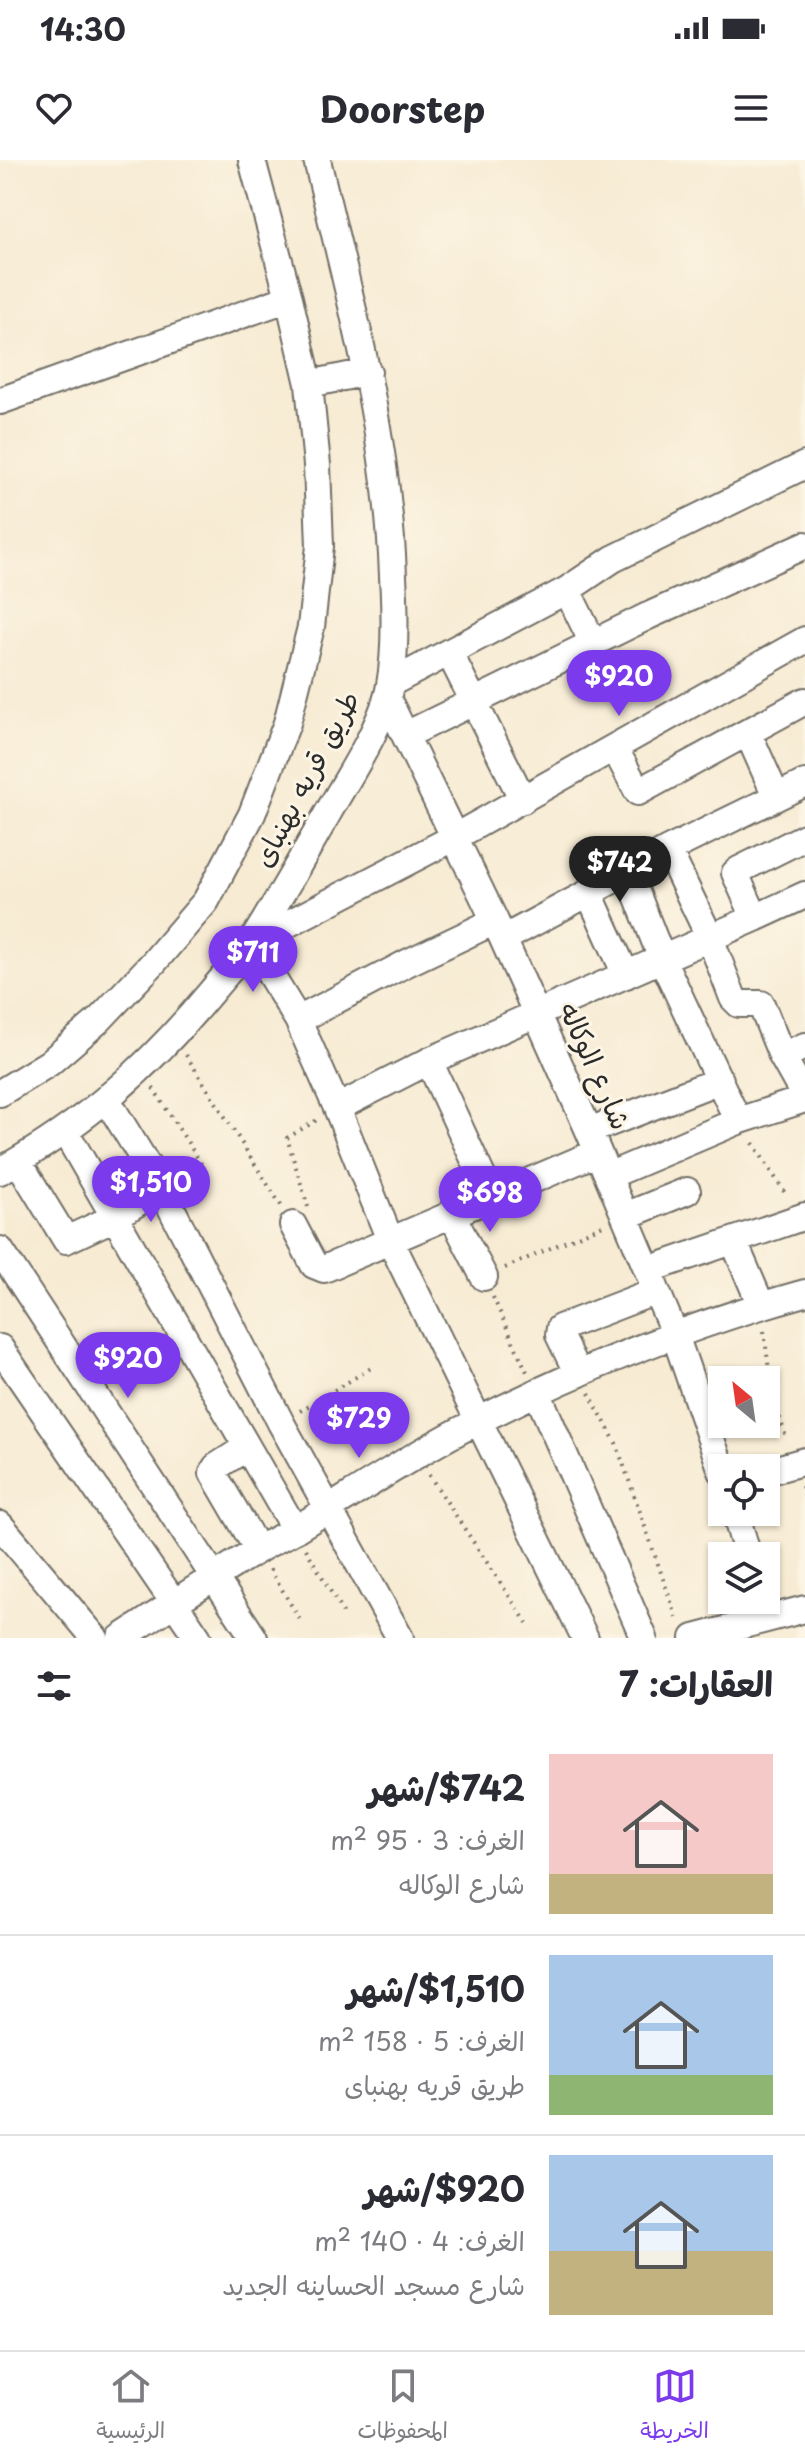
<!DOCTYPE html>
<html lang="ar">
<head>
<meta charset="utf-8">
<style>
	body { margin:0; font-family:"Playpen Sans","Playpen Sans Arabic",sans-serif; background:#f2f2f3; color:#2b2b33; direction:rtl; height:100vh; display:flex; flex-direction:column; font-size:30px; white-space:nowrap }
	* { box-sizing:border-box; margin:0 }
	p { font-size:26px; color:#7c7c81 }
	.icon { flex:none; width:44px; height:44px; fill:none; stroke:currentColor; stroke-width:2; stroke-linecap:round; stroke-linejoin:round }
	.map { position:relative; height:1478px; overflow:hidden; direction:ltr }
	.side { display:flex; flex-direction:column; background:#fff; flex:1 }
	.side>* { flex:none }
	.needle { width:52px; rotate:331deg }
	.fabs { position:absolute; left:708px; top:1206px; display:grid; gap:16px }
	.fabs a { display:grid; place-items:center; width:72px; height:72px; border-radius:0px; background:#fff; box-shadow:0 2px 6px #0004; font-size:40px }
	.price { position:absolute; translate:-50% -68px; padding:0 18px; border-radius:28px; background:#7c3aed; color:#fff; font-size:26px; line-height:52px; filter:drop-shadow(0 2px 4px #0008) }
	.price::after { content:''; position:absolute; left:50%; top:48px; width:24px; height:18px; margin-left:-12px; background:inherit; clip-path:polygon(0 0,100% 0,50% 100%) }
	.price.selected { background:#222; color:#fff }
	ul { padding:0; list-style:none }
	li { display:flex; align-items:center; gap:24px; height:200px; padding:0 32px }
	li+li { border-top:2px solid #e1e1e2 }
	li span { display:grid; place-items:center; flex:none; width:224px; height:160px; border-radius:0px; color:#555 }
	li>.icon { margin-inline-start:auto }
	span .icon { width:96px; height:96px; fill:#fffc; stroke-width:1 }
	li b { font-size:34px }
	h2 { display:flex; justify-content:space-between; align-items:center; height:96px; padding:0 32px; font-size:34px }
	.status { display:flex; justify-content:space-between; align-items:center; height:56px; padding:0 40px; background:#fff; direction:ltr }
	.status svg { height:22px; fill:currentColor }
	header { display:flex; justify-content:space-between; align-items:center; height:104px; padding:0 32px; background:#fff; font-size:36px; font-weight:700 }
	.menu { display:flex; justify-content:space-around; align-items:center; height:112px; border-top:2px solid #e1e1e2; background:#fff; font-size:22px; color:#7c7c81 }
	.menu a { display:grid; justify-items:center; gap:4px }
	.menu .selected { color:#7c3aed }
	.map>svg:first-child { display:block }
</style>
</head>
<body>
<div class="status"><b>14:30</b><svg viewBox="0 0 49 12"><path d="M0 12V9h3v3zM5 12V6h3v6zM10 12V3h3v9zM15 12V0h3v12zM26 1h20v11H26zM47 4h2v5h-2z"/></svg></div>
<header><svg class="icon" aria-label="menu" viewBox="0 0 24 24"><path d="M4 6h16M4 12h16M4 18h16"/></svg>Doorstep<svg class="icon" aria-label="heart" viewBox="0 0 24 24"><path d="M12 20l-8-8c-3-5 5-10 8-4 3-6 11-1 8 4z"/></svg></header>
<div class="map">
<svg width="805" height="1478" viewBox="0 0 805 1478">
	<rect width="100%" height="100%" fill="#fcf5e5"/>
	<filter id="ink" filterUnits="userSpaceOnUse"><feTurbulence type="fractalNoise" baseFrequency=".0125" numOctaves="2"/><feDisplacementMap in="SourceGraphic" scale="16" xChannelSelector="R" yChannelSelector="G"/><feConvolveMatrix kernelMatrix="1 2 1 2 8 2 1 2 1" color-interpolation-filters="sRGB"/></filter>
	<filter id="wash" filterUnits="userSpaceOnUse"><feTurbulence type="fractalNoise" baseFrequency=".006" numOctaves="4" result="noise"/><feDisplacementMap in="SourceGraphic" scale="32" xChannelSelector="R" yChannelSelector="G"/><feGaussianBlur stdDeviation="1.8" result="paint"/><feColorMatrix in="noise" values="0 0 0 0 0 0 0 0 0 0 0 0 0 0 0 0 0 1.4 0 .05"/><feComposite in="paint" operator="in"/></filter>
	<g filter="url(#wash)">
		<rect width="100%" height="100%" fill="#f7ebd3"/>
	</g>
	<g filter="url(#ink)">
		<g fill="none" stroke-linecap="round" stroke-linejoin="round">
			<g stroke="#726e66" stroke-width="30">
				<path id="minor" d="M 309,224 L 368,212
					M 0,241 L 289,138
					M 567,430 L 593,483
					M 449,492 L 523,640
					M 391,523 L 567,430 L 613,399 L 805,305
					M 387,538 L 495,761 L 589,971 L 675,1175 L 722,1311
					M 748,573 L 776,636
					M 406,575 L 648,456 L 805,385
					M 615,589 L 638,632 L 805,541
					M 668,690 L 710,778 L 733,838 L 739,844 L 761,844 L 782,896 L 805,937
					M 628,712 L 662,799 L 738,961
					M 589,733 L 626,815
					M 755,758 L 805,735
					M 503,779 L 668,690 L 805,623
					M 298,860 L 407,803 L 495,761
					M 782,896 L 805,886
					M 429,901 L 492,1038
					M 0,933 L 49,903 L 99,860 L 154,802 L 206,741 L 252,654 L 287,563 L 311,467 L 320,386 L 317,305 L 309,224 L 289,138 L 252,0
					M 107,940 L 161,1028 L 281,1263 L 400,1478
					M 337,948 L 429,901 L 755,758 L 735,713 L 739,710 L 805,677
					M 65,971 L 295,1370
					M 589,971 L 720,920
					M 18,1001 L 66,1080 L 113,1058 L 161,1028
					M 0,1011 C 87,962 148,908 211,832 C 225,815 241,798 253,780 C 281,736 307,690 333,644 C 352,611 384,562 390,525 C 396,492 395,450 393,416 C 388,274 350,138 317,0
					M 608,1016 L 738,961 L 805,939
					M 451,1053 L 484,1117
					M 625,1056 L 687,1031
					M 293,1065 L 314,1105 L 324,1109 L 598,992
					M 734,1082 L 761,1145
					M 0,1090 L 254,1478
					M 648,1110 L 805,1056
					M 0,1188 L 198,1478
					M 578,1214 L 559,1175 L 560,1168 L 656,1131
					M 537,1232 L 644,1478
					M 247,1287 L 216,1307 L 213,1313 L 258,1390
					M 766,1312 L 805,1301
					M 735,1352 L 748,1396
					M 0,1365 L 95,1478
					M 121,1478 C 167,1448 212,1417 259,1389 C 271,1382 284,1376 296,1369 C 357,1332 415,1293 478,1261 C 582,1208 693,1164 805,1133
					M 585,1478 L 390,1080 L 337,948 L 298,860 L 251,783 L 455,677 L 805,480
					M 694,1478 L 805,1449"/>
			</g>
			<path stroke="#726e66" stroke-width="4" stroke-dasharray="2 6" stroke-linecap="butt" d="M 186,895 L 282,1047
				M 153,928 L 202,1005 L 181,1017
				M 753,983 L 787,1036
				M 308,1047 L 287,978 L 317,960
				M 505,1108 L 603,1065
				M 493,1137 L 527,1212
				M 764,1171 L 772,1233 L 787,1280
				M 589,1233 L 616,1283 L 677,1459
				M 300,1251 L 371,1208
				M 429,1315 L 527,1463
				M 802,1326 L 805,1337
				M 306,1389 L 345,1456
				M 270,1409 L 300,1460"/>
			<use href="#minor" stroke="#fff" stroke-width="26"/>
		</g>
	</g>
	<g text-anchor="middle" stroke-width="6" stroke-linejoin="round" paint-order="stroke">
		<g font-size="28" fill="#2b2b2b" stroke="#fcf5e5">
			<text transform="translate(306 619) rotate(-62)" y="10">طريق قريه بهنباى</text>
			<text transform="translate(595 906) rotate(66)" y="10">شارع الوكاله</text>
		</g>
	</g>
</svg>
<div class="fabs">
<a><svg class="needle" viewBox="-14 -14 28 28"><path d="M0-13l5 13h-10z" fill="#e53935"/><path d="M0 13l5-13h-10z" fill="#7c7c81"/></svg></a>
<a><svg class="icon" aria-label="locate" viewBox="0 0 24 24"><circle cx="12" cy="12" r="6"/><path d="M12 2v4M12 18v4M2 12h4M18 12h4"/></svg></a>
<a><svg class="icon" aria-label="layers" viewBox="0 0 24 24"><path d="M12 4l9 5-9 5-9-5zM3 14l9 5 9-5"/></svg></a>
</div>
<b class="price" style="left:619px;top:558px">$920</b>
<b class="price selected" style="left:620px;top:744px">$742</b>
<b class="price" style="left:253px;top:834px">$711</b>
<b class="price" style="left:151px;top:1064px">$1,510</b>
<b class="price" style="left:490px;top:1074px">$698</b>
<b class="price" style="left:128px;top:1240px">$920</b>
<b class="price" style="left:359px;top:1300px">$729</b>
</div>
<section class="side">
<h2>العقارات: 7<svg class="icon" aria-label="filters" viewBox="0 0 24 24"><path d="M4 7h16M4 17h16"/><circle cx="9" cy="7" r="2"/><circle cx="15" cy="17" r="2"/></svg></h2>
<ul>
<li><span style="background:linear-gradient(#f6c9c9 75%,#c2b280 0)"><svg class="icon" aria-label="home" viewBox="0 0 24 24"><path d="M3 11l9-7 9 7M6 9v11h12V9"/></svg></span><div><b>$742/شهر</b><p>الغرف: 3 · 95 m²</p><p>شارع الوكاله</p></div></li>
<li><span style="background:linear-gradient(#a9c7e8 75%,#8fb573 0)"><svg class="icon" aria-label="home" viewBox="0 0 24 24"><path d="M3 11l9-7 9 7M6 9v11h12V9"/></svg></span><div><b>$1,510/شهر</b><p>الغرف: 5 · 158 m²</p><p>طريق قريه بهنباى</p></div></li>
<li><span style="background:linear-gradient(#a9c7e8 60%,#c2b280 0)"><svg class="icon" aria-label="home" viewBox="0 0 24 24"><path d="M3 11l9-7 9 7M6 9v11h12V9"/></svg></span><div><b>$920/شهر</b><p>الغرف: 4 · 140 m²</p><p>شارع مسجد الحساينه الجديد</p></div></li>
</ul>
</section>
<nav class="menu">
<a class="selected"><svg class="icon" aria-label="map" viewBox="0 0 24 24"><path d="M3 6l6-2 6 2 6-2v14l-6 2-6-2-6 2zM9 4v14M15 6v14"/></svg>الخريطة</a>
<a><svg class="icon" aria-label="saved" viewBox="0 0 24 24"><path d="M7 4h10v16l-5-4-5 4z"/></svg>المحفوظات</a>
<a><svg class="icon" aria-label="home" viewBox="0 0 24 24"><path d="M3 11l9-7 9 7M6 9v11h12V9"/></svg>الرئيسية</a>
</nav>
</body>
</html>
